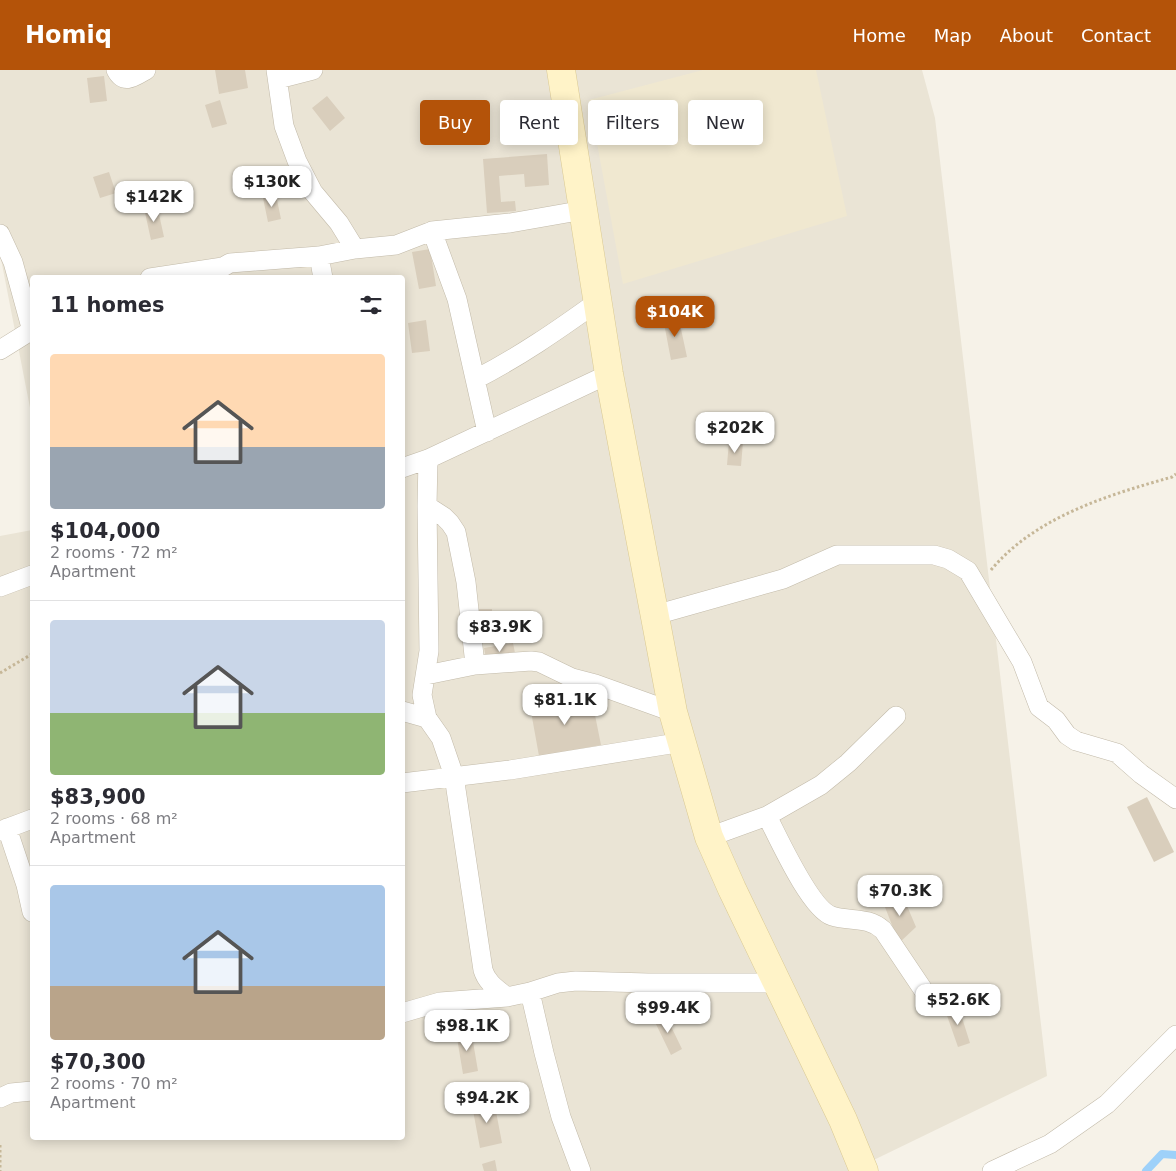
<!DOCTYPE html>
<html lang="en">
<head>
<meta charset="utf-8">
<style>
	body { margin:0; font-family:"DejaVu Sans",sans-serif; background:#f7f7f7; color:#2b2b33; height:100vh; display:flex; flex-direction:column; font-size:19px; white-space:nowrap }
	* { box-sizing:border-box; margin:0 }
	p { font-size:16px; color:#7c7c81 }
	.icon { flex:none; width:28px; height:28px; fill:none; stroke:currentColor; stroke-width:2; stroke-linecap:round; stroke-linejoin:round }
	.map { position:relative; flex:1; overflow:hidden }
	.drawer { position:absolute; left:30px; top:205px; width:375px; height:865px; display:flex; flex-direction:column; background:#fff; border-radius:5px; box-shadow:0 2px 12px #0003 }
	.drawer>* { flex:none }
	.banner { position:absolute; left:420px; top:30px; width:475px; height:45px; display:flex; gap:10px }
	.price { position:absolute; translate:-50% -42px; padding:0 11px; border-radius:10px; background:#fff; color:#222; font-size:16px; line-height:32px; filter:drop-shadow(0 1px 2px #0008) }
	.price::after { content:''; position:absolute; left:50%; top:30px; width:15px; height:11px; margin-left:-8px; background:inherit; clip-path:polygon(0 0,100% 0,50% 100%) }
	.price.current { background:#b45309; color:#fff }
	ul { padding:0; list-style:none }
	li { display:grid; align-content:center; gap:10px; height:265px; padding:0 20px }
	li+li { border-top:1px solid #e1e1e2 }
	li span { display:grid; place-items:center; height:155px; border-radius:5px; color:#555 }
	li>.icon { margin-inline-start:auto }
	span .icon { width:90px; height:90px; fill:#fffc; stroke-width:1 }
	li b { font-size:21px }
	h2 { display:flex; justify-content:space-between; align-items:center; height:60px; padding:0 20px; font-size:21px }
	.pill { padding:0 18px; border-radius:5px; background:#fff; box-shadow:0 2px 12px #0003; font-size:18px; line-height:45px }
	.pill.current { background:#b45309; color:#fff }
	header { display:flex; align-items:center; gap:30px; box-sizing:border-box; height:70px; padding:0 25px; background:#b45309; color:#fff }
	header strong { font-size:24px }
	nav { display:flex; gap:28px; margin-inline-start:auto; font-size:18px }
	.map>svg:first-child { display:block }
</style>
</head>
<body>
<header>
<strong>Homiq</strong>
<nav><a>Home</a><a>Map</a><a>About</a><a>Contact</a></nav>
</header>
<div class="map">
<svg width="1176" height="1101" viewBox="0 0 1176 1101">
	<rect width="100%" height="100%" fill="#f6f2e8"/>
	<path fill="#eae4d5" d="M 0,0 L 922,0 L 935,48 L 1047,1006 L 851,1101 L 0,1101 L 0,466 L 32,460 L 32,1068 L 402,1068 L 402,208 L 32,208 L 32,348 L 0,184 Z"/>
	<path fill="#f0e8d0" d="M 703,0 L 816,0 L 847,146 L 623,214 L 589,30 Z"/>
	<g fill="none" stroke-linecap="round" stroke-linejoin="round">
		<path stroke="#9ed1f9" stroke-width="8" d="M 1146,1101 L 1162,1084 L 1176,1085"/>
	</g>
	<path fill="#d9cebc" d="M 215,0 L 245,0 L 248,18 L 219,24 Z
		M 104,6 L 107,31 L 90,33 L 87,8 Z
		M 327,26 L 345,48 L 330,61 L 312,38 Z
		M 220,30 L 227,54 L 212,58 L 205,35 Z
		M 547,84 L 549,115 L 525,117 L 524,104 L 499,106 L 501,132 L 515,131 L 516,141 L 487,143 L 483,89 Z
		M 109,102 L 116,123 L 100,128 L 93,107 Z
		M 276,125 L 281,149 L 268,152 L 263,128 Z
		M 157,135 L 164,167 L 151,170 L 144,138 Z
		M 430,179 L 436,216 L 419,219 L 412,182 Z
		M 678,245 L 687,287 L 671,290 L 663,248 Z
		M 426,250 L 430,281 L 412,283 L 408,253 Z
		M 729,371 L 743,372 L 741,396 L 727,395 Z
		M 476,539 L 492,539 L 492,573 L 476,573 Z
		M 513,573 L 516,588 L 487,593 L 484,578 Z
		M 591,625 L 601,675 L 539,686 L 530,636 Z
		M 1147,727 L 1174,782 L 1154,792 L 1127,737 Z
		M 902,824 L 916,857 L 899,873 L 883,832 Z
		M 958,935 L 970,973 L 958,977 L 945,940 Z
		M 664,942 L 682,979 L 671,985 L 653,948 Z
		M 471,960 L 478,1001 L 463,1004 L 456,962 Z
		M 494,1031 L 502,1073 L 480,1078 L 472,1035 Z
		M 495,1090 L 497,1101 L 484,1101 L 482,1094 Z"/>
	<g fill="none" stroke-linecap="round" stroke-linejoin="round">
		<g stroke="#c2baa9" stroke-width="20">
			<path id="street" d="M 116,0 C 124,15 134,7 146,0
				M 276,0 L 284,56 L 297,91 L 313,122 L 339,153 L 355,179
				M 278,9 L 313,0
				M 432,161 L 457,229 L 487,362
				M 0,164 L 13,192 L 32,261
				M 319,186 L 323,208
				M 150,208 L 223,197
				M 215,208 L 223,197 L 230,193 L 319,186 L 355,179 L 396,175 L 432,161 L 510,153 L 584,140
				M 0,280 L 32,260
				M 476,309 C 519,287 558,260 597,232
				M 428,389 L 427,436 L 429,581 L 422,625 L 427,648 L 441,668 L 454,706 L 483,900 C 487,913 497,919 507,927
				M 402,398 L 428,389 L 609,304
				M 427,436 L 444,447 L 450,453 L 456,462 L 466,512 L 475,595
				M 0,517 L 32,505
				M 655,545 L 783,509 L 837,485 L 934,485 L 948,489 L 968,501 L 1022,592 L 1039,637 L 1056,650 L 1067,665 L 1076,671 L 1117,683 L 1141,704 L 1176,729
				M 426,605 L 475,595 L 531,591 L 539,592 L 572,608 L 595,614 L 673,642
				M 402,641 L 427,648
				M 402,713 L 510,700 L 683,672
				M 767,746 C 778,767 810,839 832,846 C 851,852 867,846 883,860 L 926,924
				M 7,758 L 26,815 L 32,842
				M 0,761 L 32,749
				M 709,767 L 767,746 L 821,715 L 848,693 L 896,646
				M 530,922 L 544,983 L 561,1047 L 581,1101
				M 402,943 L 440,932 L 507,927 L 530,922 L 558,913 L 576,911 L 648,913 L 777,913
				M 0,1028 L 11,1023 L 32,1021
				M 992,1101 L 1050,1074 L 1107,1034 L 1176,965"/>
		</g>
		<g stroke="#dac992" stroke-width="29">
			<path id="secondary" d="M 561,0 L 609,304 L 673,642 L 709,767 L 732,819 L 843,1050 L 864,1101"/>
		</g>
		<path stroke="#c6b798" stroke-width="3" stroke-dasharray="2.5 2.5" stroke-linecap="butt" d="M 991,500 C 1035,447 1108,425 1172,407 L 1176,404
			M 0,603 L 32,584
			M 0,1075 L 0,1101"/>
		<use href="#street" stroke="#fff" stroke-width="19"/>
		<use href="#secondary" stroke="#fff3c8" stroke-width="28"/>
	</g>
</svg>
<b class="price" style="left:272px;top:138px">$130K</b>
<b class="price" style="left:154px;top:153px">$142K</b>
<b class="price current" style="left:675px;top:268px">$104K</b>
<b class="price" style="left:735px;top:384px">$202K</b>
<b class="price" style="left:500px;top:583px">$83.9K</b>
<b class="price" style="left:565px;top:656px">$81.1K</b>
<b class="price" style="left:900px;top:847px">$70.3K</b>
<b class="price" style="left:958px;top:956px">$52.6K</b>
<b class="price" style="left:668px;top:964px">$99.4K</b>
<b class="price" style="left:467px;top:982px">$98.1K</b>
<b class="price" style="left:487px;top:1054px">$94.2K</b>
<div class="banner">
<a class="pill current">Buy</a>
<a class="pill">Rent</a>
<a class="pill">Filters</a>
<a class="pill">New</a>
</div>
<section class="drawer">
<h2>11 homes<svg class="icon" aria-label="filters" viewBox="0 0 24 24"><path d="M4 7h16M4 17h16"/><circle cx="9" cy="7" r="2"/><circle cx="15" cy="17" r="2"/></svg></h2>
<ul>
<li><span style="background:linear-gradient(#ffd9b3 60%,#9aa5b1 0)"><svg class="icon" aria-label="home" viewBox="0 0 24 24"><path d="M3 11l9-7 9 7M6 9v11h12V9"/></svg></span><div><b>$104,000</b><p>2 rooms · 72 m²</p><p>Apartment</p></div></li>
<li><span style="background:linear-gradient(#c9d6e8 60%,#8fb573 0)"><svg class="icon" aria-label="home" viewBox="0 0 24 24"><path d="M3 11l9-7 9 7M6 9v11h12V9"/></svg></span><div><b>$83,900</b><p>2 rooms · 68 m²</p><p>Apartment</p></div></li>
<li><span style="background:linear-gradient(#a9c7e8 65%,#b9a48a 0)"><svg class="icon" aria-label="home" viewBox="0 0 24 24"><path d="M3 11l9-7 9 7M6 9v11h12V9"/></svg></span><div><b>$70,300</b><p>2 rooms · 70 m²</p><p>Apartment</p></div></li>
</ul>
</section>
</div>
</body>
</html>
